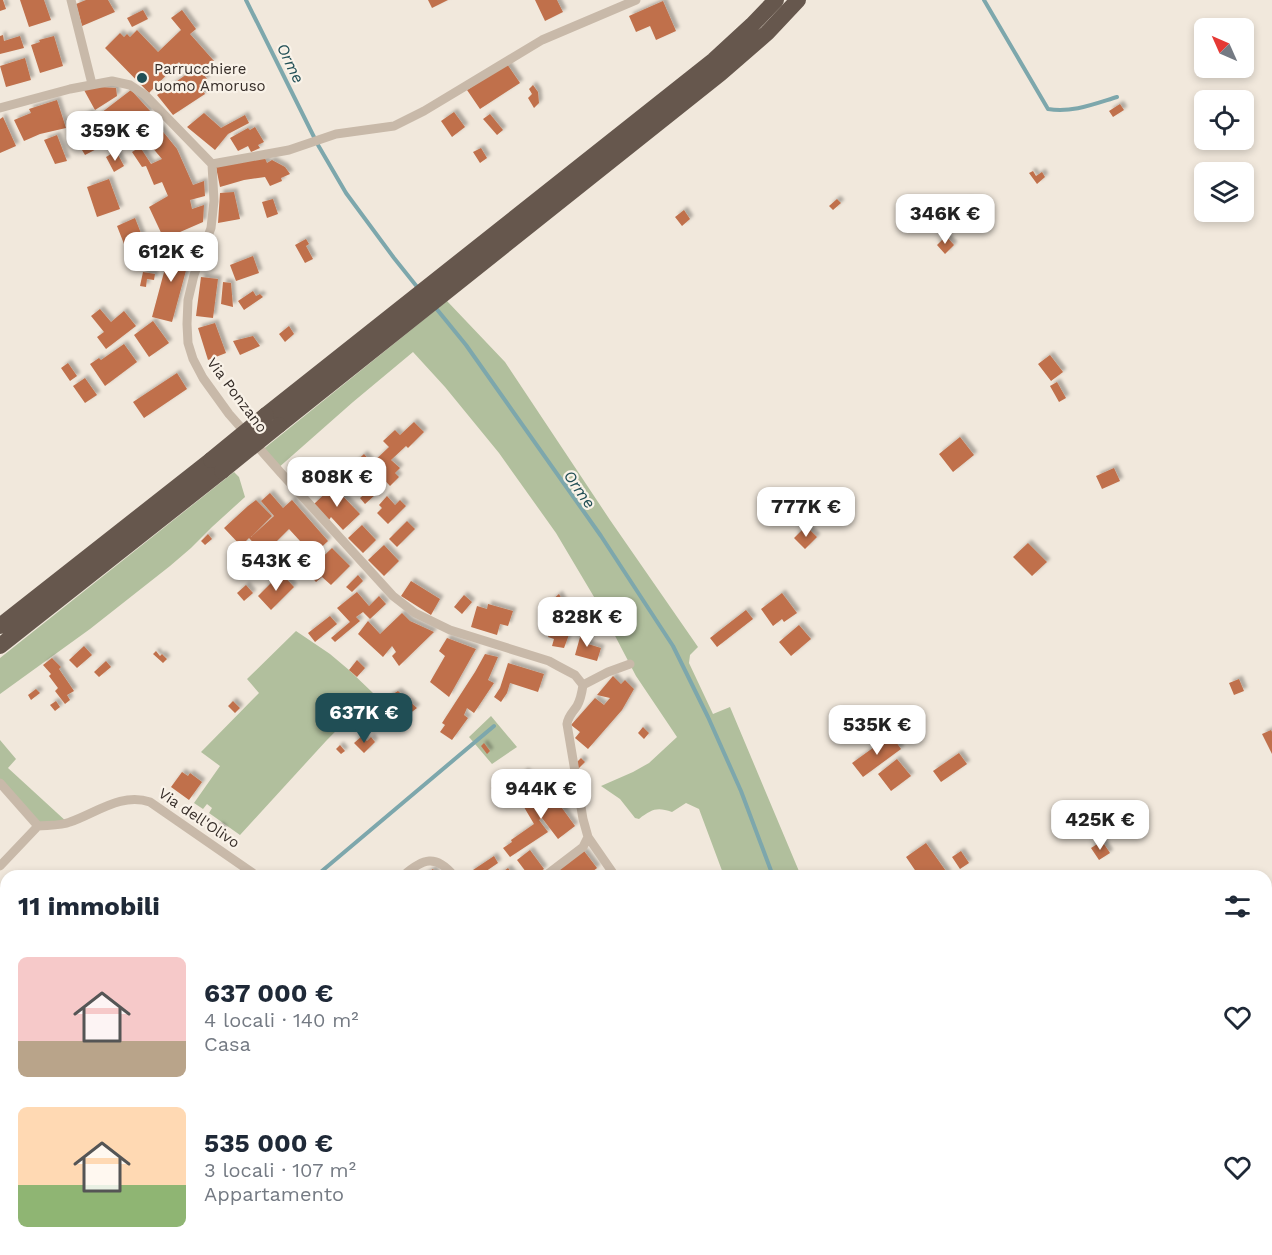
<!DOCTYPE html>
<html lang="it">
<head>
<meta charset="utf-8">
<style>
	body { margin:0; font-family:"Work Sans",sans-serif; background:#f6f6f7; color:#1f2937; height:100vh; display:flex; flex-direction:column; font-size:22px; white-space:nowrap }
	* { box-sizing:border-box; margin:0 }
	p { font-size:20px; color:#747a83 }
	.icon { flex:none; width:33px; height:33px; fill:none; stroke:currentColor; stroke-width:2; stroke-linecap:round; stroke-linejoin:round }
	.map { position:relative; flex:1; overflow:hidden }
	.drawer { position:absolute; left:0px; top:870px; width:1272px; height:386px; display:flex; flex-direction:column; background:#fff; border-radius:18px 18px 0 0; box-shadow:0 3px 9px #0003 }
	.drawer>* { flex:none }
	.needle { width:39px; rotate:315deg }
	.controls { position:absolute; left:1194px; top:18px; display:grid; gap:12px }
	.controls a { display:grid; place-items:center; width:60px; height:60px; border-radius:9px; background:#fff; box-shadow:0 3px 9px #0003; font-size:30px }
	.price { position:absolute; translate:-50% -51px; padding:0 14px; border-radius:12px; background:#fff; color:#222; font-size:20px; line-height:39px; filter:drop-shadow(0 2px 3px #0008) }
	.price::after { content:''; position:absolute; left:50%; top:36px; width:18px; height:14px; margin-left:-9px; background:inherit; clip-path:polygon(0 0,100% 0,50% 100%) }
	.price.current { background:#204e55; color:#fff }
	ul { padding:0; list-style:none }
	li { display:flex; align-items:center; gap:18px; height:150px; padding:0 18px }
	li span { display:grid; place-items:center; flex:none; width:168px; height:120px; border-radius:9px; color:#555 }
	li>.icon { margin-inline-start:auto }
	span .icon { width:72px; height:72px; fill:#fffc; stroke-width:1 }
	li b { font-size:26px }
	h2 { display:flex; justify-content:space-between; align-items:center; height:72px; padding:0 18px; font-size:26px }
	.map>svg:first-child { display:block }
</style>
</head>
<body>
<div class="map">
<svg width="1272" height="1255" viewBox="0 0 1272 1255">
	<defs>
		<filter id="shadow"><feDropShadow dx="3.5" dy="-3.5" stdDeviation="1.5" flood-color="#0004"/></filter>
	</defs>
	<rect width="100%" height="100%" fill="#f1e8dc"/>
	<path fill="#b1bf9d" d="M 447,301 L 505,362 L 610,520 L 698,647 L 690,655 L 689,663 L 713,714 L 730,707 L 801,876 L 724,876 L 699,809 L 686,803 L 672,812 C 657,807 652,809 639,819 L 635,818 L 620,799 L 601,786 L 633,772 L 649,763 L 677,737 L 636,676 L 600,607 L 556,533 L 499,453 L 445,387 L 413,352 L 353,402 L 277,469 L 261,451 Z
		M 234,472 L 239,477 L 245,497 L 212,527 L 191,548 L 170,566 L 90,629 L 0,694 L 0,658 Z
		M 296,631 L 330,654 L 349,670 L 373,693 L 326,741 L 240,835 L 209,813 L 212,808 L 207,804 L 203,809 L 194,803 L 220,766 L 201,752 L 259,693 L 247,679 Z
		M 491,716 L 517,747 L 492,764 L 469,737 Z
		M 0,740 L 16,759 L 8,768 L 68,823 L 38,826 L 0,783 Z
		M 0,1081 L 6,1087 L 6,1204 L 0,1198 Z
		M 58,1250 L 295,1250 L 300,1255 L 66,1255 Z
		M 381,1250 L 657,1250 L 659,1255 L 373,1255 Z
		M 875,1250 L 967,1250 L 970,1255 L 880,1255 Z"/>
	<g fill="none" stroke-linecap="round" stroke-linejoin="round">
		<path stroke="#7da7ac" stroke-width="4" d="M 246,0 L 314,137
			M 984,0 L 1048,109 C 1072,113 1094,104 1117,97
			M 318,145 L 346,193 L 394,258 L 418,288
			M 435,307 L 466,345 L 601,536 L 673,646 L 708,717 L 741,791 L 773,876
			M 316,876 L 494,726
			M 0,1151 L 6,1146
			M 316,1250 L 322,1255
			M 943,1250 L 948,1255"/>
	</g>
	<path fill="#c0704b" filter="url(#shadow)" d="M 0,0 L 3,0 L 6,9 L 0,11 Z
		M 20,0 L 44,0 L 51,20 L 29,27 Z
		M 86,0 L 108,0 L 115,12 L 82,26 L 76,4 Z
		M 428,0 L 448,0 L 432,8 Z
		M 535,0 L 557,0 L 563,12 L 545,21 Z
		M 663,1 L 676,31 L 656,40 L 650,26 L 636,32 L 629,16 Z
		M 143,10 L 148,19 L 132,27 L 127,18 Z
		M 182,10 L 196,29 L 190,34 L 214,61 L 199,68 L 207,79 L 199,85 L 205,94 L 173,115 L 157,95 L 187,74 L 179,62 L 149,93 L 105,48 L 120,33 L 124,37 L 127,34 L 130,37 L 137,30 L 158,52 L 181,30 L 171,18 Z
		M 3,35 L 4,41 L 20,36 L 24,48 L 0,54 L 0,36 Z
		M 54,36 L 63,66 L 40,73 L 31,45 L 40,42 L 39,40 Z
		M 25,58 L 31,80 L 6,87 L 0,66 Z
		M 507,64 L 520,83 L 480,109 L 467,90 Z
		M 533,85 L 538,92 L 539,103 L 534,108 L 528,98 L 532,94 L 529,89 Z
		M 97,87 L 116,88 L 117,96 L 95,110 L 84,90 Z
		M 131,90 L 151,112 L 111,138 L 97,116 Z
		M 57,100 L 66,128 L 40,134 L 24,141 L 14,120 L 31,113 L 29,109 Z
		M 1120,104 L 1124,110 L 1113,117 L 1109,111 Z
		M 90,112 L 108,143 L 85,155 L 67,125 Z
		M 454,112 L 465,127 L 452,137 L 441,121 Z
		M 204,113 L 221,128 L 245,115 L 249,123 L 228,134 L 215,150 L 187,127 Z
		M 490,114 L 503,130 L 497,135 L 483,119 Z
		M 3,117 L 16,146 L 0,153 L 0,119 Z
		M 255,127 L 264,142 L 258,145 L 260,148 L 251,152 L 248,146 L 238,151 L 230,138 L 248,128 L 250,130 Z
		M 160,128 L 177,149 L 193,185 L 204,181 L 205,196 L 190,200 L 192,209 L 204,205 L 203,222 L 164,239 L 149,207 L 168,196 L 162,182 L 154,185 L 146,166 L 142,167 L 132,152 L 140,147 L 151,164 L 162,159 L 145,139 Z
		M 57,135 L 67,161 L 55,164 L 44,140 Z
		M 481,148 L 487,158 L 480,163 L 473,152 Z
		M 116,151 L 124,166 L 114,172 L 106,157 Z
		M 264,156 L 267,163 L 272,160 L 285,167 L 290,174 L 281,178 L 282,181 L 270,186 L 265,177 L 244,180 L 220,187 L 216,167 Z
		M 1033,171 L 1036,176 L 1042,172 L 1045,177 L 1037,184 L 1029,173 Z
		M 109,179 L 120,209 L 97,217 L 87,187 Z
		M 234,192 L 240,219 L 218,223 L 220,193 Z
		M 273,199 L 278,214 L 267,218 L 262,202 Z
		M 837,199 L 841,203 L 833,210 L 829,206 Z
		M 967,199 L 981,213 L 973,221 L 960,207 Z
		M 684,210 L 690,219 L 682,226 L 675,217 Z
		M 135,218 L 142,236 L 124,244 L 117,226 Z
		M 946,236 L 954,245 L 945,254 L 937,245 Z
		M 306,239 L 309,244 L 306,246 L 313,259 L 305,263 L 295,245 Z
		M 167,247 L 191,252 L 172,322 L 152,317 L 167,261 L 162,260 L 164,250 L 166,251 Z
		M 253,256 L 259,273 L 236,281 L 230,265 Z
		M 143,272 L 155,274 L 154,280 L 147,279 L 146,287 L 140,286 Z
		M 201,277 L 218,279 L 213,318 L 196,316 Z
		M 223,282 L 231,283 L 233,307 L 221,304 Z
		M 253,291 L 256,296 L 260,294 L 263,297 L 244,310 L 238,301 Z
		M 100,309 L 111,322 L 124,311 L 136,326 L 106,349 L 97,337 L 104,332 L 91,316 Z
		M 153,321 L 169,343 L 149,357 L 134,335 Z
		M 215,323 L 226,353 L 208,360 L 198,328 Z
		M 289,326 L 294,334 L 285,342 L 279,334 Z
		M 253,336 L 260,346 L 240,355 L 233,341 Z
		M 124,344 L 137,362 L 105,386 L 90,364 L 99,358 L 101,360 Z
		M 1050,355 L 1063,372 L 1051,381 L 1038,364 Z
		M 68,363 L 77,376 L 70,381 L 61,368 Z
		M 177,373 L 187,389 L 144,418 L 133,402 Z
		M 85,378 L 97,395 L 85,403 L 73,386 Z
		M 1057,382 L 1066,398 L 1059,402 L 1050,386 Z
		M 414,422 L 424,432 L 408,448 L 406,446 L 391,460 L 400,468 L 395,473 L 399,477 L 390,486 L 378,473 L 366,485 L 349,468 L 364,454 L 372,463 L 389,447 L 383,441 L 395,430 L 400,435 Z
		M 960,437 L 974,455 L 953,472 L 939,454 Z
		M 1114,468 L 1120,481 L 1102,489 L 1096,476 Z
		M 333,486 L 360,514 L 343,530 L 331,517 L 329,520 L 314,504 Z
		M 370,489 L 375,495 L 365,504 L 360,498 Z
		M 270,493 L 283,508 L 292,500 L 328,541 L 311,557 L 298,543 L 300,541 L 289,529 L 271,547 L 276,552 L 268,559 L 249,538 L 241,546 L 224,528 L 248,506 L 256,500 L 272,516 L 251,537 L 274,516 L 261,501 Z
		M 387,496 L 395,505 L 400,500 L 406,506 L 388,524 L 377,513 L 382,508 L 379,505 Z
		M 407,521 L 415,529 L 397,547 L 389,539 Z
		M 362,525 L 376,540 L 363,553 L 348,538 Z
		M 806,526 L 817,537 L 805,549 L 794,538 Z
		M 208,534 L 212,539 L 205,545 L 201,541 Z
		M 1028,543 L 1047,562 L 1032,576 L 1013,557 Z
		M 384,545 L 399,561 L 384,576 L 368,560 Z
		M 332,548 L 350,566 L 331,585 L 322,577 L 316,582 L 307,572 Z
		M 281,573 L 294,587 L 271,610 L 258,596 Z
		M 358,575 L 363,581 L 352,592 L 346,587 Z
		M 411,581 L 440,599 L 431,615 L 401,596 Z
		M 246,585 L 253,593 L 244,601 L 237,593 Z
		M 357,592 L 369,606 L 379,596 L 386,604 L 370,619 L 363,612 L 356,617 L 360,621 L 335,642 L 331,638 L 350,622 L 337,608 Z
		M 782,593 L 797,613 L 784,622 L 782,619 L 773,626 L 761,609 Z
		M 559,594 L 572,618 L 578,620 L 575,633 L 570,632 L 564,648 L 552,646 L 554,639 L 548,637 L 558,611 L 550,607 L 552,600 Z
		M 464,595 L 472,602 L 462,614 L 454,607 Z
		M 488,604 L 513,611 L 508,626 L 500,624 L 497,635 L 471,627 L 477,606 L 487,609 Z
		M 746,610 L 753,619 L 717,647 L 710,638 Z
		M 402,613 L 410,621 L 434,632 L 399,666 L 392,656 L 396,652 L 392,646 L 383,657 L 358,634 L 368,621 L 380,634 Z
		M 330,616 L 337,624 L 315,642 L 308,633 Z
		M 799,625 L 811,639 L 791,656 L 779,642 Z
		M 582,630 L 591,633 L 588,644 L 601,648 L 597,661 L 575,655 Z
		M 447,638 L 476,649 L 449,697 L 430,682 L 445,656 L 439,651 Z
		M 84,646 L 92,655 L 77,668 L 69,660 Z
		M 156,651 L 160,656 L 162,654 L 167,659 L 163,663 L 153,654 Z
		M 485,654 L 498,657 L 488,680 L 494,683 L 474,713 L 467,708 L 464,715 L 468,718 L 452,740 L 440,732 L 445,725 L 442,723 L 475,672 Z
		M 52,658 L 61,667 L 59,669 L 74,691 L 67,695 L 70,700 L 65,704 L 55,691 L 58,688 L 49,676 L 51,674 L 43,665 Z
		M 357,660 L 365,668 L 357,677 L 349,670 Z
		M 106,661 L 111,667 L 99,677 L 94,672 Z
		M 508,663 L 544,674 L 538,692 L 510,683 L 507,693 L 501,702 L 494,697 L 500,688 Z
		M 613,676 L 621,684 L 625,680 L 634,689 L 622,710 L 588,749 L 575,738 L 580,732 L 571,725 L 595,698 L 604,705 L 610,698 L 597,695 Z
		M 1239,679 L 1244,691 L 1234,695 L 1229,683 Z
		M 36,689 L 40,693 L 31,700 L 28,695 Z
		M 398,691 L 417,708 L 405,717 L 401,714 L 397,719 L 382,704 L 389,699 L 388,697 Z
		M 56,701 L 60,707 L 55,711 L 50,705 Z
		M 233,701 L 240,708 L 235,713 L 228,706 Z
		M 643,727 L 649,733 L 644,739 L 638,733 Z
		M 1271,730 L 1272,732 L 1272,754 L 1262,734 Z
		M 891,735 L 901,749 L 863,777 L 852,763 Z
		M 362,736 L 367,741 L 371,737 L 375,742 L 364,753 L 354,743 Z
		M 484,743 L 490,751 L 487,754 L 481,746 Z
		M 340,745 L 345,751 L 341,754 L 336,749 Z
		M 959,753 L 967,764 L 941,782 L 933,771 Z
		M 581,758 L 585,762 L 578,769 L 577,762 Z
		M 897,759 L 911,776 L 891,791 L 878,774 Z
		M 525,771 L 535,782 L 527,789 L 517,778 Z
		M 182,772 L 188,776 L 190,773 L 202,782 L 189,800 L 171,787 Z
		M 504,777 L 511,784 L 514,781 L 521,788 L 519,790 L 522,793 L 510,805 L 501,795 L 500,797 L 491,788 Z
		M 546,786 L 575,826 L 558,839 L 542,818 L 539,820 L 548,832 L 510,857 L 503,848 L 512,842 L 511,840 L 534,824 L 521,802 L 531,794 L 533,796 Z
		M 219,825 L 224,829 L 221,834 L 215,829 Z
		M 1118,827 L 1120,832 L 1110,837 L 1108,832 Z
		M 1102,841 L 1110,853 L 1099,860 L 1091,848 Z
		M 926,843 L 948,874 L 945,876 L 919,876 L 906,857 Z
		M 530,850 L 544,869 L 534,876 L 529,876 L 517,860 Z
		M 584,851 L 597,868 L 587,876 L 550,876 Z
		M 961,851 L 969,863 L 960,869 L 952,857 Z
		M 494,856 L 498,863 L 479,876 L 473,876 L 470,872 Z
		M 508,868 L 514,876 L 497,876 Z
		M 433,869 L 438,876 L 422,876 Z
		M 30,1250 L 40,1250 L 35,1255 L 23,1255 Z
		M 749,1250 L 758,1250 L 761,1255 L 752,1255 Z
		M 818,1250 L 831,1250 L 822,1255 Z"/>
	<g fill="none" stroke-linecap="round" stroke-linejoin="round">
		<path stroke="#c8b9a9" stroke-width="9" d="M 71,0 L 92,84
			M 0,108 L 70,89 L 112,81 L 130,85 L 145,95 L 212,164 L 214,201 L 211,228 L 194,275 L 188,300 L 187,324 L 188,343 L 193,359 L 203,378 L 229,414 L 281,473 L 393,596 L 415,613 L 450,630 L 549,661 L 558,666 L 575,675 L 583,685 L 608,672 L 630,664
			M 212,164 L 289,150 L 336,134 L 394,126 L 424,111 L 542,40 L 636,0
			M 0,783 L 38,826 C 48,825 61,826 70,822 C 96,813 122,792 150,802 L 257,876
			M 588,837 L 615,876
			M 0,866 L 38,826
			M 403,876 C 423,858 436,854 454,876
			M 545,876 L 583,847 L 588,837 L 583,819 L 567,724 C 568,716 573,712 577,706 C 581,699 582,692 583,685
			M 702,1250 L 706,1255
			M 803,1250 L 806,1255"/>
		<path stroke="#66574d" stroke-width="16" d="M 266,415 L 714,60 L 752,25 L 776,0
			M 279,425 L 721,73 L 767,33 L 798,0
			M 0,626 L 211,460
			M 0,646 L 222,471"/>
		<path stroke="#66574d" stroke-width="16" d="M 211,460 L 266,415
			M 222,471 L 279,425"/>
	</g>
	<circle fill="#204e55" stroke="#f9f2e8" stroke-width="2" cx="142" cy="78" r="6"/>
	<g text-anchor="middle" stroke-width="4.5" stroke-linejoin="round" paint-order="stroke">
		<g font-size="15" fill="#362d28" stroke="#f9f2e8" text-anchor="start">
			<text x="154" y="74">Parrucchiere<tspan x="154" dy="17">uomo Amoruso</tspan></text>
		</g>
		<g font-size="15" fill="#362d28" stroke="#f9f2e8">
			<text transform="translate(237 395) rotate(53)" y="5">Via Ponzano</text>
			<text transform="translate(199 818) rotate(34)" y="5">Via dell'Olivo</text>
		</g>
		<g font-size="16" font-style="italic" fill="#204e55" stroke="#f9f2e8">
			<text transform="translate(291 63) rotate(64)" y="6">Orme</text>
			<text transform="translate(580 489) rotate(55)" y="6">Orme</text>
		</g>
	</g>
</svg>
<div class="controls">
<a><svg class="needle" viewBox="-14 -14 28 28"><path d="M0-13l5 13h-10z" fill="#e53935"/><path d="M0 13l5-13h-10z" fill="#747a83"/></svg></a>
<a><svg class="icon" aria-label="locate" viewBox="0 0 24 24"><circle cx="12" cy="12" r="6"/><path d="M12 2v4M12 18v4M2 12h4M18 12h4"/></svg></a>
<a><svg class="icon" aria-label="layers" viewBox="0 0 24 24"><path d="M12 4l9 5-9 5-9-5zM3 14l9 5 9-5"/></svg></a>
</div>
<b class="price" style="left:115px;top:162px">359K €</b>
<b class="price" style="left:945px;top:245px">346K €</b>
<b class="price" style="left:171px;top:283px">612K €</b>
<b class="price" style="left:337px;top:508px">808K €</b>
<b class="price" style="left:806px;top:538px">777K €</b>
<b class="price" style="left:276px;top:592px">543K €</b>
<b class="price" style="left:587px;top:648px">828K €</b>
<b class="price current" style="left:364px;top:744px">637K €</b>
<b class="price" style="left:877px;top:756px">535K €</b>
<b class="price" style="left:541px;top:820px">944K €</b>
<b class="price" style="left:1100px;top:851px">425K €</b>
<section class="drawer">
<h2>11 immobili<svg class="icon" aria-label="filters" viewBox="0 0 24 24"><path d="M4 7h16M4 17h16"/><circle cx="9" cy="7" r="2"/><circle cx="15" cy="17" r="2"/></svg></h2>
<ul>
<li><span style="background:linear-gradient(#f6c9c9 70%,#b9a48a 0)"><svg class="icon" aria-label="home" viewBox="0 0 24 24"><path d="M3 11l9-7 9 7M6 9v11h12V9"/></svg></span><div><b>637 000 €</b><p>4 locali · 140 m²</p><p>Casa</p></div><svg class="icon" aria-label="heart" viewBox="0 0 24 24"><path d="M12 20l-8-8c-3-5 5-10 8-4 3-6 11-1 8 4z"/></svg></li>
<li><span style="background:linear-gradient(#ffd9b3 65%,#8fb573 0)"><svg class="icon" aria-label="home" viewBox="0 0 24 24"><path d="M3 11l9-7 9 7M6 9v11h12V9"/></svg></span><div><b>535 000 €</b><p>3 locali · 107 m²</p><p>Appartamento</p></div><svg class="icon" aria-label="heart" viewBox="0 0 24 24"><path d="M12 20l-8-8c-3-5 5-10 8-4 3-6 11-1 8 4z"/></svg></li>
</ul>
</section>
</div>
</body>
</html>
